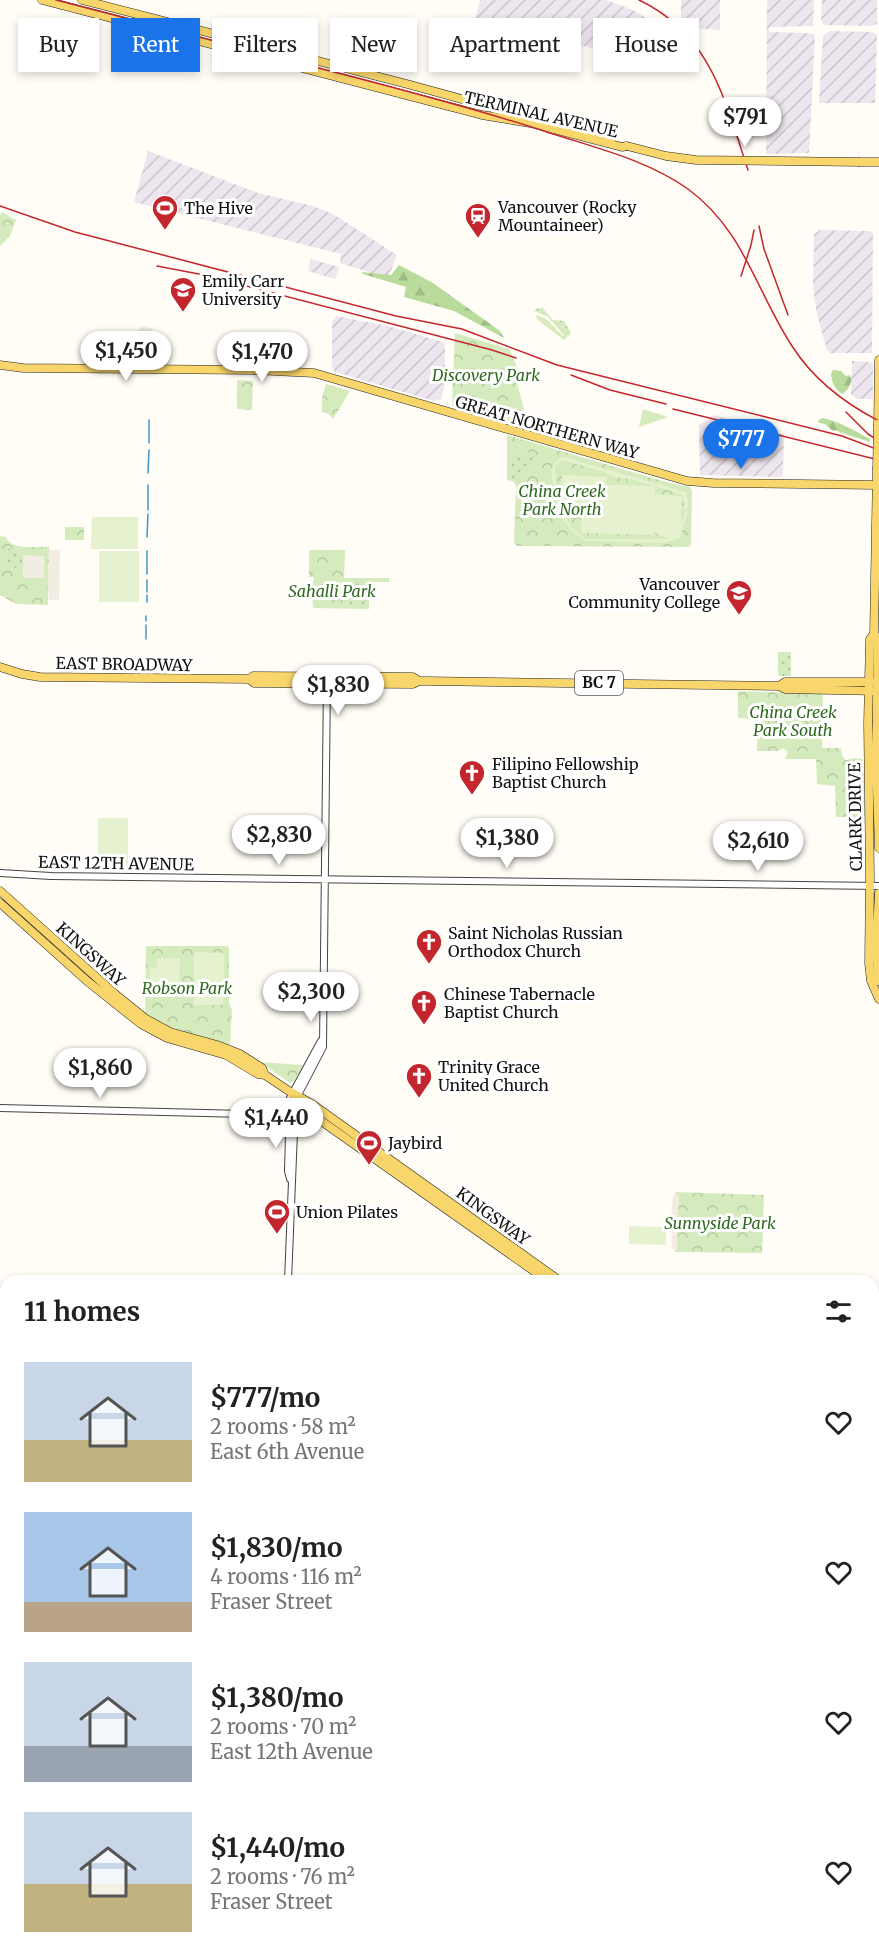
<!DOCTYPE html>
<html lang="en">
<head>
<meta charset="utf-8">
<style>
	body { margin:0; font-family:Merriweather,serif; background:#f2f2f2; color:#222; height:100vh; display:flex; flex-direction:column; font-size:22px; white-space:nowrap }
	* { box-sizing:border-box; margin:0 }
	p { font-size:20px; color:#767676 }
	.icon { flex:none; width:33px; height:33px; fill:none; stroke:currentColor; stroke-width:2; stroke-linecap:round; stroke-linejoin:round }
	.map { position:relative; flex:1; overflow:hidden }
	.panel { position:absolute; left:0px; top:1275px; width:879px; height:684px; display:flex; flex-direction:column; background:#fff; border-radius:18px 18px 0 0; box-shadow:0 3px 9px #0003 }
	.panel>* { flex:none }
	.hud { position:absolute; left:18px; top:18px; width:843px; height:54px; display:flex; gap:12px }
	.price { position:absolute; translate:-50% -51px; padding:0 14px; border-radius:21px; background:#fff; color:#222; font-size:20px; line-height:39px; filter:drop-shadow(0 2px 3px #0008) }
	.price::after { content:''; position:absolute; left:50%; top:36px; width:18px; height:14px; margin-left:-9px; background:inherit; clip-path:polygon(0 0,100% 0,50% 100%) }
	.price.on { background:#1a73e8; color:#fff }
	ul { padding:0; list-style:none }
	li { display:flex; align-items:center; gap:18px; height:150px; padding:0 24px }
	li span { display:grid; place-items:center; flex:none; width:168px; height:120px; border-radius:0px; color:#555 }
	li>.icon { margin-inline-start:auto }
	span .icon { width:72px; height:72px; fill:#fffc; stroke-width:1 }
	li b { font-size:26px }
	h2 { display:flex; justify-content:space-between; align-items:center; height:72px; padding:0 24px; font-size:26px }
	.pill { padding:0 21px; border-radius:0px; background:#fff; box-shadow:0 3px 9px #0003; font-size:21px; line-height:54px }
	.pill.on { background:#1a73e8; color:#fff }
	.map>svg:first-child { display:block }
</style>
</head>
<body>
<div class="map">
<svg width="879" height="1959" viewBox="0 0 879 1959">
	<defs>
		<pattern id="industrial-furrows" width="10" height="10" patternUnits="userSpaceOnUse" patternTransform="scale(1.5)"><rect width="10" height="10" fill="#eee6ef"/><path d="M-1 1l2-2M0 10L10 0M9 11l2-2" fill="none" stroke="#cbc4cc"/></pattern>
		<pattern id="grass-tufts" width="24" height="20" patternUnits="userSpaceOnUse" patternTransform="scale(1.5)"><rect width="24" height="20" fill="#d5ebbd"/><path d="M3 7l-1-3M5 7V3M7 7l1-3M15 17l-1-3M17 17v-4M19 17l1-3" fill="none" stroke="#b6c8a1"/></pattern>
		<pattern id="forest-firs" width="22" height="20" patternUnits="userSpaceOnUse" patternTransform="scale(1.5)"><rect width="22" height="20" fill="#b9dc9c"/><path d="M5 1l3.5 6h-7zM16 11l3.5 6h-7z" fill="#9ebc85"/></pattern>
		<pattern id="park-crowns" width="20" height="18" patternUnits="userSpaceOnUse" patternTransform="scale(1.5)"><rect width="20" height="18" fill="#d5ebbd"/><path d="M2 6a3 3 0 1 1 6 0M12 15a3 3 0 1 1 6 0" fill="none" stroke="#b6c8a1"/></pattern>
		<pattern id="garden-dots" width="8" height="8" patternUnits="userSpaceOnUse" patternTransform="scale(1.5)"><rect width="8" height="8" fill="#d5ebbd"/><path d="M2 2h.1M6 6h.1" fill="none" stroke="#b6c8a1" stroke-width="1.8" stroke-linecap="round"/></pattern>
	</defs>
	<rect width="100%" height="100%" fill="#fffdf5"/>
	<path fill="url(#industrial-furrows)" d="M 480,0 L 606,0 L 633,10 L 669,32 L 681,44 L 682,55 L 669,68 L 487,21 L 475,20 Z
		M 681,0 L 720,0 L 720,30 L 694,28 L 681,19 Z
		M 767,0 L 814,0 L 813,26 L 769,27 L 769,32 L 806,33 L 813,34 L 815,36 L 809,153 L 766,154 Z
		M 822,0 L 877,0 L 877,24 L 871,26 L 823,25 L 821,19 Z
		M 830,31 L 872,32 L 877,35 L 875,103 L 819,103 L 823,36 Z
		M 148,151 L 258,193 L 313,206 L 333,214 L 397,255 L 388,278 L 340,263 L 341,254 L 134,202 Z
		M 820,230 L 870,231 L 873,233 L 872,353 L 831,353 L 827,350 L 817,315 L 813,287 L 814,234 Z
		M 311,259 L 339,267 L 335,279 L 308,271 Z
		M 336,316 L 388,326 L 443,342 L 445,347 L 445,383 L 441,399 L 434,401 L 335,372 L 332,366 L 332,322 Z
		M 852,361 L 871,362 L 873,364 L 873,399 L 857,399 L 851,394 Z
		M 713,415 L 784,435 L 783,476 L 779,477 L 700,475 L 699,426 Z"/>
	<path fill="url(#grass-tufts)" d="M 643,409 L 668,417 L 639,427 Z"/>
	<path fill="url(#forest-firs)" d="M 399,265 L 433,283 L 500,331 L 504,338 L 454,311 L 404,297 L 406,287 L 363,274 L 362,272 L 391,275 Z
		M 833,370 L 841,371 L 846,376 L 849,375 L 852,378 C 851,384 848,391 842,394 C 834,388 832,383 831,374 Z
		M 822,418 C 837,420 857,432 870,439 L 870,442 L 839,432 L 836,430 L 833,431 L 825,424 L 819,423 L 818,421 Z"/>
	<path fill="url(#park-crowns)" d="M 2,212 L 16,220 L 10,236 L 0,246 L 0,215 Z
		M 455,333 L 509,349 L 520,374 L 517,383 L 529,429 L 452,406 Z
		M 237,380 L 253,381 L 252,410 L 237,409 Z
		M 326,384 L 350,391 L 333,419 L 329,414 L 322,412 L 322,398 Z
		M 507,435 L 666,482 L 690,487 L 692,491 L 691,545 L 688,547 L 517,546 L 514,542 L 516,486 L 513,481 L 507,480 Z
		M 65,527 L 84,527 L 84,540 L 65,540 Z
		M 0,536 L 6,537 C 11,551 36,546 49,547 L 48,605 L 16,604 L 0,595 Z
		M 309,550 L 345,550 L 344,578 L 389,578 L 389,582 L 369,582 L 369,609 L 313,608 L 312,590 L 314,577 L 309,577 Z
		M 738,691 L 823,694 L 822,748 L 841,748 L 842,756 L 846,760 L 854,758 L 863,759 L 865,816 L 861,817 L 836,817 L 835,786 L 817,784 L 816,759 L 785,759 L 788,752 L 783,748 L 778,751 L 757,751 L 757,719 L 738,718 Z
		M 146,946 L 225,946 L 229,947 L 229,1003 L 232,1010 L 230,1045 L 175,1030 L 145,1014 Z
		M 260,1062 L 301,1065 L 302,1067 L 293,1082 L 290,1083 Z
		M 675,1192 L 764,1195 L 762,1253 L 675,1252 Z"/>
	<path fill="url(#garden-dots)" d="M 542,307 L 553,320 L 564,321 L 571,333 L 564,340 L 538,320 L 535,315 L 545,318 L 563,336 L 564,335 L 547,316 L 534,311 L 538,308 L 539,309 Z
		M 531,451 L 538,462 L 519,472 L 516,480 L 508,477 L 509,463 Z
		M 8,549 L 22,550 L 23,568 L 6,567 Z
		M 349,581 L 369,582 L 369,607 L 348,606 Z
		M 778,652 L 791,652 L 791,676 L 778,676 Z"/>
	<path fill="#e6f2cf" fill-rule="evenodd" d="M 561,458 L 567,458 L 686,492 C 691,509 684,523 680,538 L 664,543 L 587,541 C 572,534 559,518 556,501 C 555,496 556,491 554,486 C 551,476 549,464 561,458 ZM 562,460 L 606,472 L 616,478 L 631,479 L 655,486 L 606,485 L 607,477 L 564,475 L 562,476 L 562,502 L 569,518 L 581,516 L 581,533 L 653,535 L 654,532 L 661,536 L 671,539 L 586,539 L 571,528 L 560,508 L 557,498 L 555,466 ZM 655,486 L 683,495 L 685,514 L 681,522 L 682,497 L 680,496 L 655,494 Z
		M 92,517 L 138,517 L 138,549 L 91,549 Z
		M 99,551 L 139,551 L 139,602 L 99,602 Z
		M 797,723 L 805,726 L 810,740 L 806,737 L 799,741 L 792,736 L 792,729 L 787,724 L 793,727 Z
		M 98,818 L 128,818 L 128,868 L 98,868 Z
		M 194,952 L 224,953 L 223,1005 L 194,1005 Z
		M 157,958 L 180,958 L 179,991 L 150,991 L 150,968 L 157,968 Z
		M 629,1226 L 666,1227 L 666,1245 L 629,1244 Z"/>
	<path fill="#f1ede2" d="M 147,326 L 147,328 L 152,328 L 152,345 L 158,346 L 156,356 L 143,357 L 140,354 L 136,338 L 137,335 L 140,336 L 138,333 L 140,327 Z
		M 49,550 L 60,550 L 59,600 L 49,600 Z
		M 23,555 L 44,556 L 44,578 L 23,578 Z
		M 673,1195 L 679,1195 L 677,1250 L 672,1249 L 671,1218 Z"/>
	<g fill="none" stroke-linecap="round" stroke-linejoin="round">
		<path stroke="#3f96cf" stroke-width="1.5" d="M 149,443 L 149,420
			M 148,473 L 149,450
			M 148,510 L 148,485
			M 147,537 L 148,514
			M 147,551 L 147,574
			M 147,592 L 147,580
			M 147,595 L 147,602
			M 146,621 L 146,616
			M 146,625 L 146,639"/>
		<g stroke="#444" stroke-width="8">
			<path id="minor" d="M 0,873 L 51,876 L 879,886
				M 0,1108 L 288,1115
				M 290,1179 L 288,1171 L 290,1098 L 321,1041
				M 288,1281 L 295,1107 L 299,1093 L 323,1047 L 327,680
				M 274,1959 L 274,1953"/>
		</g>
		<g stroke="#222" stroke-width="9">
			<path id="major" d="M 42,0 L 482,115 L 530,123 L 622,147 L 627,146
				M 82,0 L 407,84 L 611,140
				M 860,162 L 879,162
				M 0,365 L 23,368 L 253,370 L 314,373 L 687,481 L 713,483 L 877,485
				M 878,424 L 879,360
				M 877,469 L 874,634 L 878,639 L 876,760 L 879,848
				M 874,634 L 870,639 L 868,723 L 870,877 L 869,963 L 871,981 L 879,999
				M 0,667 L 22,674 L 40,677 L 249,679 L 254,683 L 413,684 L 419,681
				M 249,679 L 253,676 L 413,677 L 419,681 L 426,681 L 779,686 L 785,689 L 879,691
				M 779,686 L 785,682 L 872,682
				M 0,891 L 115,994 L 146,1019 L 170,1032 L 217,1045 L 240,1054 L 262,1068 L 265,1075 L 289,1091 L 312,1104 L 560,1281
				M 879,893 L 876,951 L 879,981
				M 0,903 L 87,981 L 141,1024 L 167,1038 L 226,1055 L 258,1074 L 265,1075
				M 291,1093 L 300,1106 L 548,1281
				M 294,1125 L 303,1117 L 315,1116
				M 873,1508 L 879,1513
				M 873,1518 L 879,1523
				M 0,1672 L 6,1672
				M 873,1683 L 879,1683
				M 873,1689 L 879,1689"/>
		</g>
		<use href="#minor" stroke="#fff" stroke-width="6"/>
		<use href="#major" stroke="#f9d66b" stroke-width="8"/>
		<path stroke="#c4262e" stroke-width="1.5" d="M 56,0 C 144,23 231,45 319,68 C 395,88 470,107 544,131 C 592,147 646,159 688,189 C 744,230 756,291 792,346 C 813,379 844,403 879,421
			M 639,0 C 711,34 725,101 748,170
			M 0,206 L 75,232 L 396,316 L 462,329 L 557,365 L 842,436 L 879,450
			M 759,226 L 764,249 L 788,315
			M 157,266 L 204,275 L 492,350 L 516,358
			M 741,276 L 751,245 L 754,230
			M 571,375 L 610,390 L 666,404
			M 673,409 L 879,460
			M 846,412 L 868,434 L 879,441"/>
		<g stroke="#222" stroke-width="9" stroke-linecap="butt">
			<path id="major-bridge" d="M 627,146 L 666,156 L 696,160 L 860,162
				M 877,469 L 878,424"/>
		</g>
		<use href="#major-bridge" stroke="#f9d66b" stroke-width="8"/>
	</g>
	<defs>
		<g id="stadium-pin" transform="scale(1.35)"><path d="M0 17L-7.5 6A9.5 9.5 0 1 1 7.5 6Z" fill="#c4262e" stroke="#fff"/><path d="M0-5a6.5 5 0 1 0 0 10a6.5 5 0 1 0 0-10ZM-3.5-1.8h7v3.6h-7Z" fill="#fff"/></g>
		<g id="station-pin" transform="scale(1.35)"><path d="M0 17L-7.5 6A9.5 9.5 0 1 1 7.5 6Z" fill="#c4262e" stroke="#fff"/><path d="M-3-6H3Q5-6 5-4V2Q5 4 3 4L4.5 6H3L1.5 4h-3L-3 6H-4.5L-3 4Q-5 4-5 2V-4Q-5-6-3-6ZM-3.5-4v3h7v-3ZM-3.5 1v1.5H-2V1ZM2 1v1.5H3.5V1Z" fill="#fff"/></g>
		<g id="university-pin" transform="scale(1.35)"><path d="M0 17L-7.5 6A9.5 9.5 0 1 1 7.5 6Z" fill="#c4262e" stroke="#fff"/><path d="M0-5L7-2L0 1L-7-2ZM-4 1L0 2.5L4 1V4Q0 6-4 4Z" fill="#fff"/></g>
		<g id="church-pin" transform="scale(1.35)"><path d="M0 17L-7.5 6A9.5 9.5 0 1 1 7.5 6Z" fill="#c4262e" stroke="#fff"/><path d="M-1.2-6h2.4v3.5h3.3v2.4h-3.3V6h-2.4V-.1h-3.3v-2.4h3.3Z" fill="#fff"/></g>
	</defs>
	<g fill-rule="evenodd">
		<use href="#stadium-pin" x="165" y="208"/>
		<use href="#station-pin" x="478" y="216"/>
		<use href="#university-pin" x="183" y="290"/>
		<use href="#university-pin" x="739" y="593"/>
		<use href="#church-pin" x="472" y="773"/>
		<use href="#church-pin" x="429" y="942"/>
		<use href="#church-pin" x="424" y="1003"/>
		<use href="#church-pin" x="419" y="1076"/>
		<use href="#stadium-pin" x="369" y="1143"/>
		<use href="#stadium-pin" x="277" y="1212"/>
	</g>
	<g text-anchor="middle" stroke-width="6" stroke-linejoin="round" paint-order="stroke">
		<rect fill="#fff" stroke="#585858" stroke-width="1.5" x="575" y="671" width="48" height="24" rx="4.5"/>
		<g font-size="15" font-weight="bold" fill="#111">
			<text x="599" y="688">BC 7</text>
		</g>
		<g font-size="16" fill="#111" stroke="#fff">
			<text transform="translate(541 114) rotate(13)" y="6">TERMINAL AVENUE</text>
			<text transform="translate(547 427) rotate(16)" y="6">GREAT NORTHERN WAY</text>
			<text transform="translate(124 664) rotate(1)" y="6">EAST BROADWAY</text>
			<text transform="translate(855 817) rotate(-91)" y="6">CLARK DRIVE</text>
			<text transform="translate(116 863) rotate(1)" y="6">EAST 12TH AVENUE</text>
			<text transform="translate(91 954) rotate(42)" y="6">KINGSWAY</text>
			<text transform="translate(493 1216) rotate(36)" y="6">KINGSWAY</text>
		</g>
		<g font-size="16" fill="#111" stroke="#fff" text-anchor="start">
			<text x="498" y="213">Vancouver (Rocky<tspan x="498" dy="18">Mountaineer)</tspan></text>
			<text x="184" y="214">The Hive</text>
			<text x="202" y="287">Emily Carr<tspan x="202" dy="18">University</tspan></text>
			<text x="720" y="590" text-anchor="end">Vancouver<tspan x="720" dy="18">Community College</tspan></text>
			<text x="492" y="770">Filipino Fellowship<tspan x="492" dy="18">Baptist Church</tspan></text>
			<text x="448" y="939">Saint Nicholas Russian<tspan x="448" dy="18">Orthodox Church</tspan></text>
			<text x="444" y="1000">Chinese Tabernacle<tspan x="444" dy="18">Baptist Church</tspan></text>
			<text x="438" y="1073">Trinity Grace<tspan x="438" dy="18">United Church</tspan></text>
			<text x="388" y="1149">Jaybird</text>
			<text x="296" y="1218">Union Pilates</text>
		</g>
		<g font-size="16" font-style="italic" fill="#2f6b1f" stroke="#fff">
			<text x="486" y="381">Discovery Park</text>
			<text x="562" y="497">China Creek<tspan x="562" dy="18">Park North</tspan></text>
			<text x="332" y="597">Sahalli Park</text>
			<text x="793" y="718">China Creek<tspan x="793" dy="18">Park South</tspan></text>
			<text x="187" y="994">Robson Park</text>
			<text x="720" y="1229">Sunnyside Park</text>
		</g>
	</g>
</svg>
<b class="price" style="left:745px;top:148px">$791</b>
<b class="price" style="left:126px;top:382px">$1,450</b>
<b class="price" style="left:262px;top:383px">$1,470</b>
<b class="price on" style="left:741px;top:470px">$777</b>
<b class="price" style="left:338px;top:716px">$1,830</b>
<b class="price" style="left:279px;top:866px">$2,830</b>
<b class="price" style="left:507px;top:869px">$1,380</b>
<b class="price" style="left:758px;top:872px">$2,610</b>
<b class="price" style="left:311px;top:1023px">$2,300</b>
<b class="price" style="left:100px;top:1099px">$1,860</b>
<b class="price" style="left:276px;top:1149px">$1,440</b>
<div class="hud">
<a class="pill">Buy</a>
<a class="pill on">Rent</a>
<a class="pill">Filters</a>
<a class="pill">New</a>
<a class="pill">Apartment</a>
<a class="pill">House</a>
</div>
<section class="panel">
<h2>11 homes<svg class="icon" aria-label="filters" viewBox="0 0 24 24"><path d="M4 7h16M4 17h16"/><circle cx="9" cy="7" r="2"/><circle cx="15" cy="17" r="2"/></svg></h2>
<ul>
<li><span style="background:linear-gradient(#c9d6e8 65%,#c2b280 0)"><svg class="icon" aria-label="home" viewBox="0 0 24 24"><path d="M3 11l9-7 9 7M6 9v11h12V9"/></svg></span><div><b>$777/mo</b><p>2 rooms · 58 m²</p><p>East 6th Avenue</p></div><svg class="icon" aria-label="heart" viewBox="0 0 24 24"><path d="M12 20l-8-8c-3-5 5-10 8-4 3-6 11-1 8 4z"/></svg></li>
<li><span style="background:linear-gradient(#a9c7e8 75%,#b9a48a 0)"><svg class="icon" aria-label="home" viewBox="0 0 24 24"><path d="M3 11l9-7 9 7M6 9v11h12V9"/></svg></span><div><b>$1,830/mo</b><p>4 rooms · 116 m²</p><p>Fraser Street</p></div><svg class="icon" aria-label="heart" viewBox="0 0 24 24"><path d="M12 20l-8-8c-3-5 5-10 8-4 3-6 11-1 8 4z"/></svg></li>
<li><span style="background:linear-gradient(#c9d6e8 70%,#9aa5b1 0)"><svg class="icon" aria-label="home" viewBox="0 0 24 24"><path d="M3 11l9-7 9 7M6 9v11h12V9"/></svg></span><div><b>$1,380/mo</b><p>2 rooms · 70 m²</p><p>East 12th Avenue</p></div><svg class="icon" aria-label="heart" viewBox="0 0 24 24"><path d="M12 20l-8-8c-3-5 5-10 8-4 3-6 11-1 8 4z"/></svg></li>
<li><span style="background:linear-gradient(#c9d6e8 60%,#c2b280 0)"><svg class="icon" aria-label="home" viewBox="0 0 24 24"><path d="M3 11l9-7 9 7M6 9v11h12V9"/></svg></span><div><b>$1,440/mo</b><p>2 rooms · 76 m²</p><p>Fraser Street</p></div><svg class="icon" aria-label="heart" viewBox="0 0 24 24"><path d="M12 20l-8-8c-3-5 5-10 8-4 3-6 11-1 8 4z"/></svg></li>
</ul>
</section>
</div>
</body>
</html>
